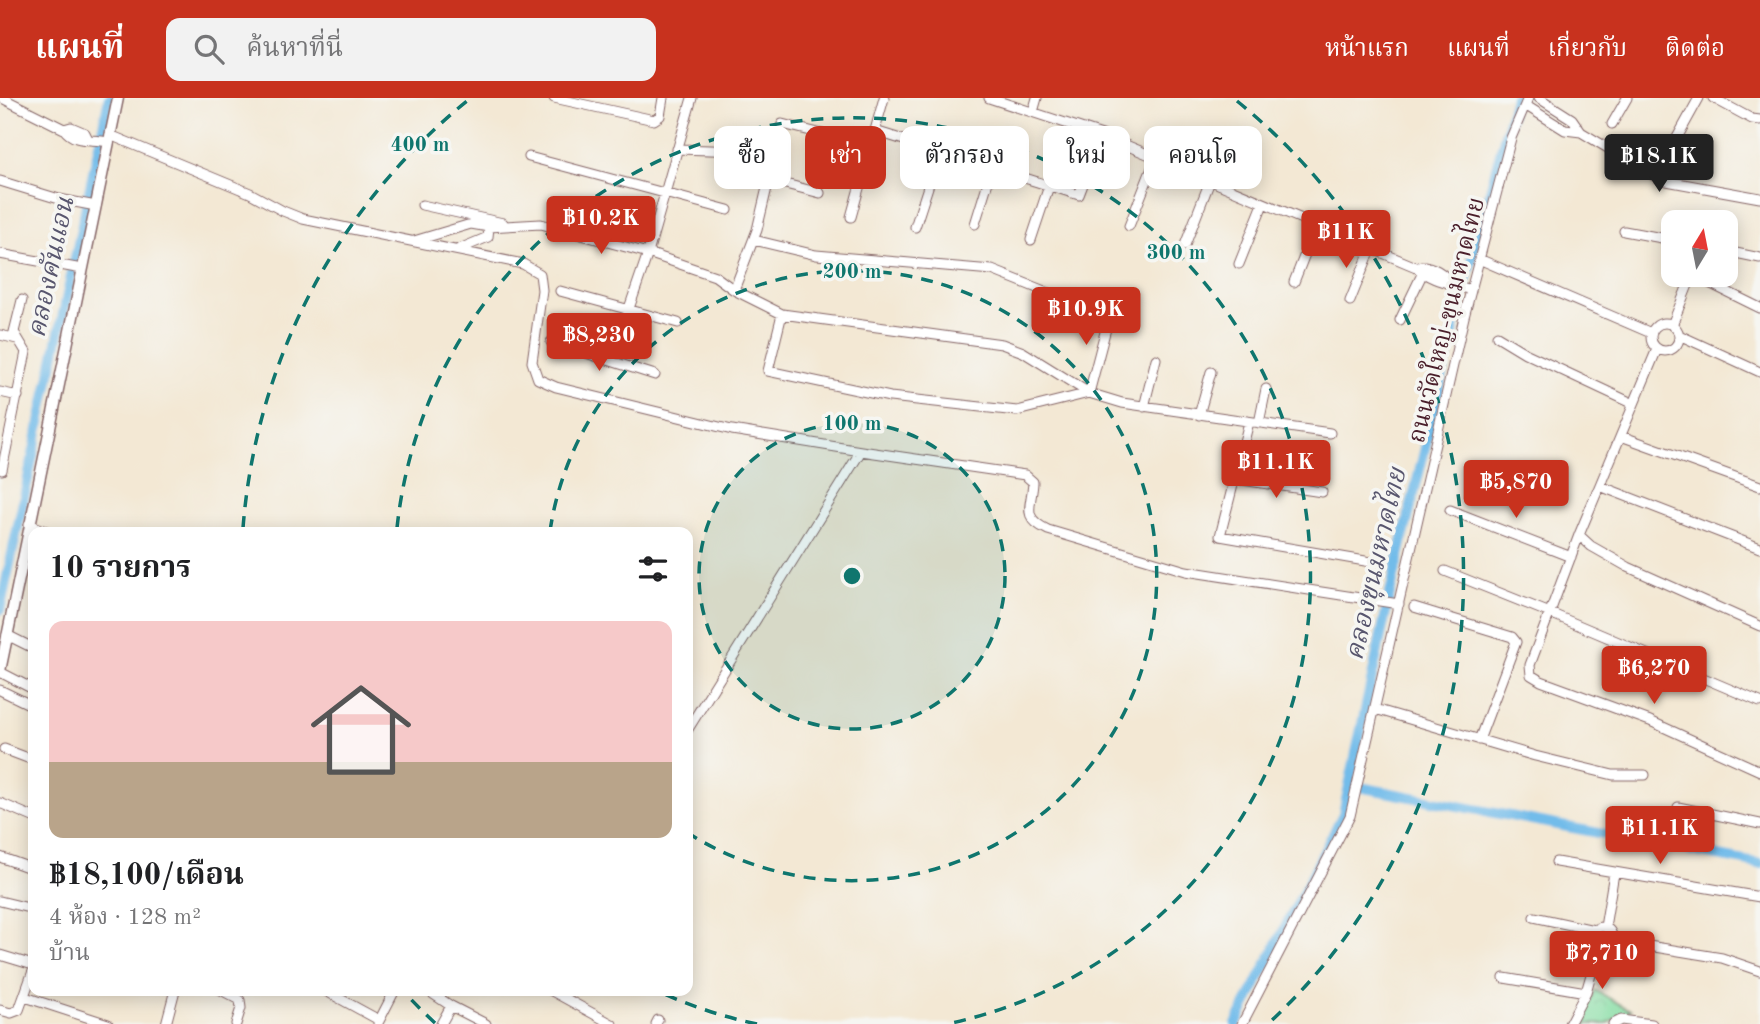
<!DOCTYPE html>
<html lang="th">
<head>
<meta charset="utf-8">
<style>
	body { margin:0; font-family:"Old Standard TT","Noto Serif Thai",serif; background:#f2f2f2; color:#202124; height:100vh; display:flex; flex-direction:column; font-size:26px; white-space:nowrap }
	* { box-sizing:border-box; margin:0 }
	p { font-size:23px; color:#757577 }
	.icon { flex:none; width:38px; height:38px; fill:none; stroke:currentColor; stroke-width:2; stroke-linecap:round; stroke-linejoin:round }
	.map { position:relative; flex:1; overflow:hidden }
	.sheet { position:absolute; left:28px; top:429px; width:665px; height:469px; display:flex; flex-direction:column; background:#fff; border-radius:14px; box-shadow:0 4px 18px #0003 }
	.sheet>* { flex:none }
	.top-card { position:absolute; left:714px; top:28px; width:665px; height:63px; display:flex; gap:14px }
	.needle { width:46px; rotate:10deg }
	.buttons { position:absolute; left:1661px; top:112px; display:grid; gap:14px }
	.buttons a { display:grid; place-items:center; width:77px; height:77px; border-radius:14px; background:#fff; box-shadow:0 4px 18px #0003; font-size:35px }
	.price { position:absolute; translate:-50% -60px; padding:0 16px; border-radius:7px; background:#c8321e; color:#fff; font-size:23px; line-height:46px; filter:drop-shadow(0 2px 4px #0008) }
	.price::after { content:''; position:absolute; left:50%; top:42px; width:21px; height:16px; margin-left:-10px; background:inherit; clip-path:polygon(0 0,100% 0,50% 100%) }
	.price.active { background:#222; color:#fff }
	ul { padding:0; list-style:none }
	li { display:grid; align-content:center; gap:14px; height:371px; padding:0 21px }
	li+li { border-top:2px solid #e0e0e0 }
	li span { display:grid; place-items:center; height:217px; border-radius:14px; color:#555 }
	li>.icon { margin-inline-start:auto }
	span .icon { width:126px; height:126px; fill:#fffc; stroke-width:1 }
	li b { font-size:30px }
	h2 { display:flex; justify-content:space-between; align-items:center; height:84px; padding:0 21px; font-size:30px }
	.tag { padding:0 24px; border-radius:14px; background:#fff; box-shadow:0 4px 18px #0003; font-size:24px; line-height:63px }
	.tag.active { background:#c8321e; color:#fff }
	header { display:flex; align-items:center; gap:42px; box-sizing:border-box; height:98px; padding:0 35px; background:#c8321e; color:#fff }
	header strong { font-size:33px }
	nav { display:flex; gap:38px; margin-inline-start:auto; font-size:24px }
	.search { width:490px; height:63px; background:#f2f2f2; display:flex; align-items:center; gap:18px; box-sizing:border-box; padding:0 24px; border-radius:14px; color:#757577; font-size:26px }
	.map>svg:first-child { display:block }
</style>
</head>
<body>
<header>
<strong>แผนที่</strong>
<div class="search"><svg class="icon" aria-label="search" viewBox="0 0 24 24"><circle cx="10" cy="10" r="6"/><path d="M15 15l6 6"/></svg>ค้นหาที่นี่</div>
<nav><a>หน้าแรก</a><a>แผนที่</a><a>เกี่ยวกับ</a><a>ติดต่อ</a></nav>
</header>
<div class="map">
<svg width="1760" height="926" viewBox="0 0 1760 926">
	<defs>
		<pattern id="park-crowns" width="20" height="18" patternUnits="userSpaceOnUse" patternTransform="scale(1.75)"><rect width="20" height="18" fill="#83dda2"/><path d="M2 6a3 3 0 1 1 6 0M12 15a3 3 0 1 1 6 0" fill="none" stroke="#73bd8c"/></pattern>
	</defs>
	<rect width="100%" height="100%" fill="#f6f6f2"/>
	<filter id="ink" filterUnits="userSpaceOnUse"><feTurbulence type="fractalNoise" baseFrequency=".0143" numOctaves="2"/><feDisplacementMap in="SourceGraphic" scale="14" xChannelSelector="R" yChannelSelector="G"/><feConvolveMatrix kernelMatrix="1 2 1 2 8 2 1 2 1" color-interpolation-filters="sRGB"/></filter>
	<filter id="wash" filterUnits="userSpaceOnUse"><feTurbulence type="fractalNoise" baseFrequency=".00686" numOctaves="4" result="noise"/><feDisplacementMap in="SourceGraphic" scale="28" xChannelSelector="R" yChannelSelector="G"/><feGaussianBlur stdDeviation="1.57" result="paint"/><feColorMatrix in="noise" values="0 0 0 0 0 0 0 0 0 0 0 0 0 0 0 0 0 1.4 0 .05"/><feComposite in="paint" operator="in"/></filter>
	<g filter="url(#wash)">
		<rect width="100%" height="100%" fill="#f3e8d4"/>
		<path fill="url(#park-crowns)" stroke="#667e66" stroke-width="2" d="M 1595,892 L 1630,912 L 1607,926 L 1581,926 Z"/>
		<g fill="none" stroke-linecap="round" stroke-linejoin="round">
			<path stroke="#72bcea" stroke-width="10" d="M 0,512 L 109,0
				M 1349,687 L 1760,766
				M 1236,926 L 1343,716 L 1390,495 L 1460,205 L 1515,0"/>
		</g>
	</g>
	<g filter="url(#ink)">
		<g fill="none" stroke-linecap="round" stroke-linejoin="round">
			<g stroke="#856566" stroke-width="11">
				<path id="minor" d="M 2,0 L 64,31 C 75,46 92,40 108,44
					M 554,0 L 654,22 L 660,18 L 663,0
					M 989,0 L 1102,37 L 1416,169 C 1432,184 1451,185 1471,192
					M 1539,0 L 1572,21 L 1581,34 L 1661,82 L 1760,100
					M 1713,0 L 1752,21 L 1760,22
					M 1525,7 L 1565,32 L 1581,34
					M 1033,14 L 1037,0
					M 1612,26 L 1627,0
					M 64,31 L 71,29 L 85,35 L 88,41
					M 875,33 L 1079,97 L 1102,37
					M 110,37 L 250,95 L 283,113 L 303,121 L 523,166 L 540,176 L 542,192 L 532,264 L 538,281 L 556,289 L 732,332 L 861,353 L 1025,377 L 1033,384 C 1032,408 1020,419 1048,432 L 1186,473 L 1399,506
					M 1673,47 L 1699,0
					M 677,51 L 743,53
					M 529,59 L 728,112
					M 770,82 L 820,95
					M 0,83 L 59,101 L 96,108
					M 422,107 L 503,125
					M 851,119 L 884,0
					M 975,126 L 992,71
					M 1129,128 L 1156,60
					M 489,129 L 541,126 L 648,155 L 715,178 L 734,192 L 782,216 L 1002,246 L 1023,254 L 1089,295 L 1122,305 L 1330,335
					M 915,129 L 939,55
					M 1624,133 L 1673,142
					M 754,142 L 816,157 L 992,172 L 1109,219 L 1089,295 L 1017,313 L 890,299 L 768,273 L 782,216
					M 1031,142 L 1049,88
					M 414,143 L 471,126 L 489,129 L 488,139 L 457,152
					M 1185,147 L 1210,83
					M 1726,153 L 1760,160
					M 0,156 L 82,171
					M 1479,161 L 1651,235
					M 1239,166 L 1263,106
					M 1421,168 C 1432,168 1444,175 1449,184
					M 1693,177 L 1760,210
					M 1294,184 L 1316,128
					M 734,192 L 757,132 L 782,26 L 831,38
					M 560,193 L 678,225
					M 1350,203 L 1371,151
					M 1400,222 L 1426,168
					M1651 239a14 14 0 1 1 28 0a14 14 0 1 1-28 0Z
					M 1672,227 L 1692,177
					M 0,237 L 17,241
					M 1679,237 L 1760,274
					M 1497,238 L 1525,255 L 1634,306
					M 551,244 L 655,277
					M 1657,251 L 1579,437 L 1530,567 L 1531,577 L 1541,583 L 1650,623 L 1760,673
					M 611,263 L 648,155 L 692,0
					M 0,294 L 18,298
					M 1144,309 L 1156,261
					M 1199,317 L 1211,274
					M 1249,324 L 1220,438 L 1371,464
					M 1259,325 L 1266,291
					M 1621,338 L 1760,388
					M 2,372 L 26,254 L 14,234 L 22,202
					M 1235,381 L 1322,394
					M 1600,388 L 1760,450
					M 1450,412 L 1571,459
					M 29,426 L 49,434
					M 1579,437 L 1591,448 L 1628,469 L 1760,528
					M 1445,473 L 1550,515 L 1760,604
					M 1414,509 L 1512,539 L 1516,544 L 1479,642
					M 7,537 L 33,550
					M 0,574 L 33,591
					M 0,592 L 33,608
					M 1375,611 L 1535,658 L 1613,677 L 1645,677
					M 688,631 L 861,353
					M 4,651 L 33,662
					M 0,705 L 33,719
					M 1678,709 L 1760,726
					M 0,759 L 33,771
					M 1556,764 L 1760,799
					M 0,803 L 33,811
					M 1534,819 L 1594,832
					M1592 839a10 10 0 1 1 20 0a10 10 0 1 1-20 0Z
					M 1605,829 L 1614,775
					M 1612,842 L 1722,860 L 1760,873
					M 0,857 L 33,867
					M 1504,880 L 1586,894
					M 221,892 L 240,902 L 241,910 L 236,926
					M 324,892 L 379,922
					M 427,892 L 451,908 L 486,926
					M 550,892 L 612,926
					M 25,899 L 108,926
					M 0,912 L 11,915 L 19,912 L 33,873
					M 378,925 L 395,892
					M 166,926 L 175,892
					M 441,926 L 451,908
					M 656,926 L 658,922
					M 1242,926 L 1350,718 L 1464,219 L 1511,40 L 1528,0
					M 1569,926 L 1586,894 L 1599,849
					M 1613,926 L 1621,922 L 1652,926"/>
			</g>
			<g stroke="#856566" stroke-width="13">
				<path id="tertiary" d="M 0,573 L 118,0"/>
			</g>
			<use href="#minor" stroke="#fff" stroke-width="9"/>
			<use href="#tertiary" stroke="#fff" stroke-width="10"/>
		</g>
	</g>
	<circle cx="852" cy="478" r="153" fill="#0f766e" fill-opacity=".12"/>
	<g fill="none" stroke="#0f766e" stroke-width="3.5" stroke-dasharray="12 9">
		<circle cx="852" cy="478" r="153"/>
		<path d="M550 433A305 305 0 1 1 688 735"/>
		<path d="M757 926A458 458 0 0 1 658 893M397 430A458 458 0 1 1 947 926"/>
		<path d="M435 925A611 611 0 0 1 405 895M243 430A611 611 0 0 1 467 3M1237 3A611 611 0 0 1 1269 925"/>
	</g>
	<g text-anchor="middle" stroke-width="7" stroke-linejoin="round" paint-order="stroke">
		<g font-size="24" fill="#4a1f2b" stroke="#f6f6f2">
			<text transform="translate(1446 222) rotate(-76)" y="8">ถนนวัดใหญ่-ขุนมหาดไทย</text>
		</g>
		<g font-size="26" font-style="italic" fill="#58566e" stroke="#f6f6f2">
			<text transform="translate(50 169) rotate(-78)" y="9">คลองคันแอน</text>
			<text transform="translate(1375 466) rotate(-77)" y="9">คลองขุนมหาดไทย</text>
		</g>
	</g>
	<circle cx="852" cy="478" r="10" fill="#0f766e" stroke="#f6f6f2" stroke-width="3.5"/>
	<g font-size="21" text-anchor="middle" font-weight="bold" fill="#0f766e" stroke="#f6f6f2" stroke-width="7" stroke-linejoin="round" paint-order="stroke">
		<text x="420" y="53">400 m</text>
		<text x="1176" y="161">300 m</text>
		<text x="852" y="180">200 m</text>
		<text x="852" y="332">100 m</text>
	</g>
</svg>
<div class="buttons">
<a><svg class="needle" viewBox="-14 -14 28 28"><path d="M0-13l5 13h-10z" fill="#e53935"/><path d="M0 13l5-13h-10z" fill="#757577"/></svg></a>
</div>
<b class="price active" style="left:1659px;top:96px">฿18.1K</b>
<b class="price" style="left:601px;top:158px">฿10.2K</b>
<b class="price" style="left:1346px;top:172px">฿11K</b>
<b class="price" style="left:1086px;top:249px">฿10.9K</b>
<b class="price" style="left:599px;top:275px">฿8,230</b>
<b class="price" style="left:1276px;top:402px">฿11.1K</b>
<b class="price" style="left:1516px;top:422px">฿5,870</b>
<b class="price" style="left:1654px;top:608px">฿6,270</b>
<b class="price" style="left:1660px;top:768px">฿11.1K</b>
<b class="price" style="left:1602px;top:893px">฿7,710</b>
<div class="top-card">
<a class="tag">ซื้อ</a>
<a class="tag active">เช่า</a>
<a class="tag">ตัวกรอง</a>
<a class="tag">ใหม่</a>
<a class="tag">คอนโด</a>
</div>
<section class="sheet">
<h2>10 รายการ<svg class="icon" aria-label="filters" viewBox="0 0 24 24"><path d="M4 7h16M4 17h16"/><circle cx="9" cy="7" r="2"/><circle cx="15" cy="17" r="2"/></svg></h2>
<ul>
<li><span style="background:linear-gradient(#f6c9c9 65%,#b9a48a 0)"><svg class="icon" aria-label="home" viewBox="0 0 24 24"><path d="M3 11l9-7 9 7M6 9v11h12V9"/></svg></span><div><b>฿18,100/เดือน</b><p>4 ห้อง · 128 m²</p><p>บ้าน</p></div></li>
</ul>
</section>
</div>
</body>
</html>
